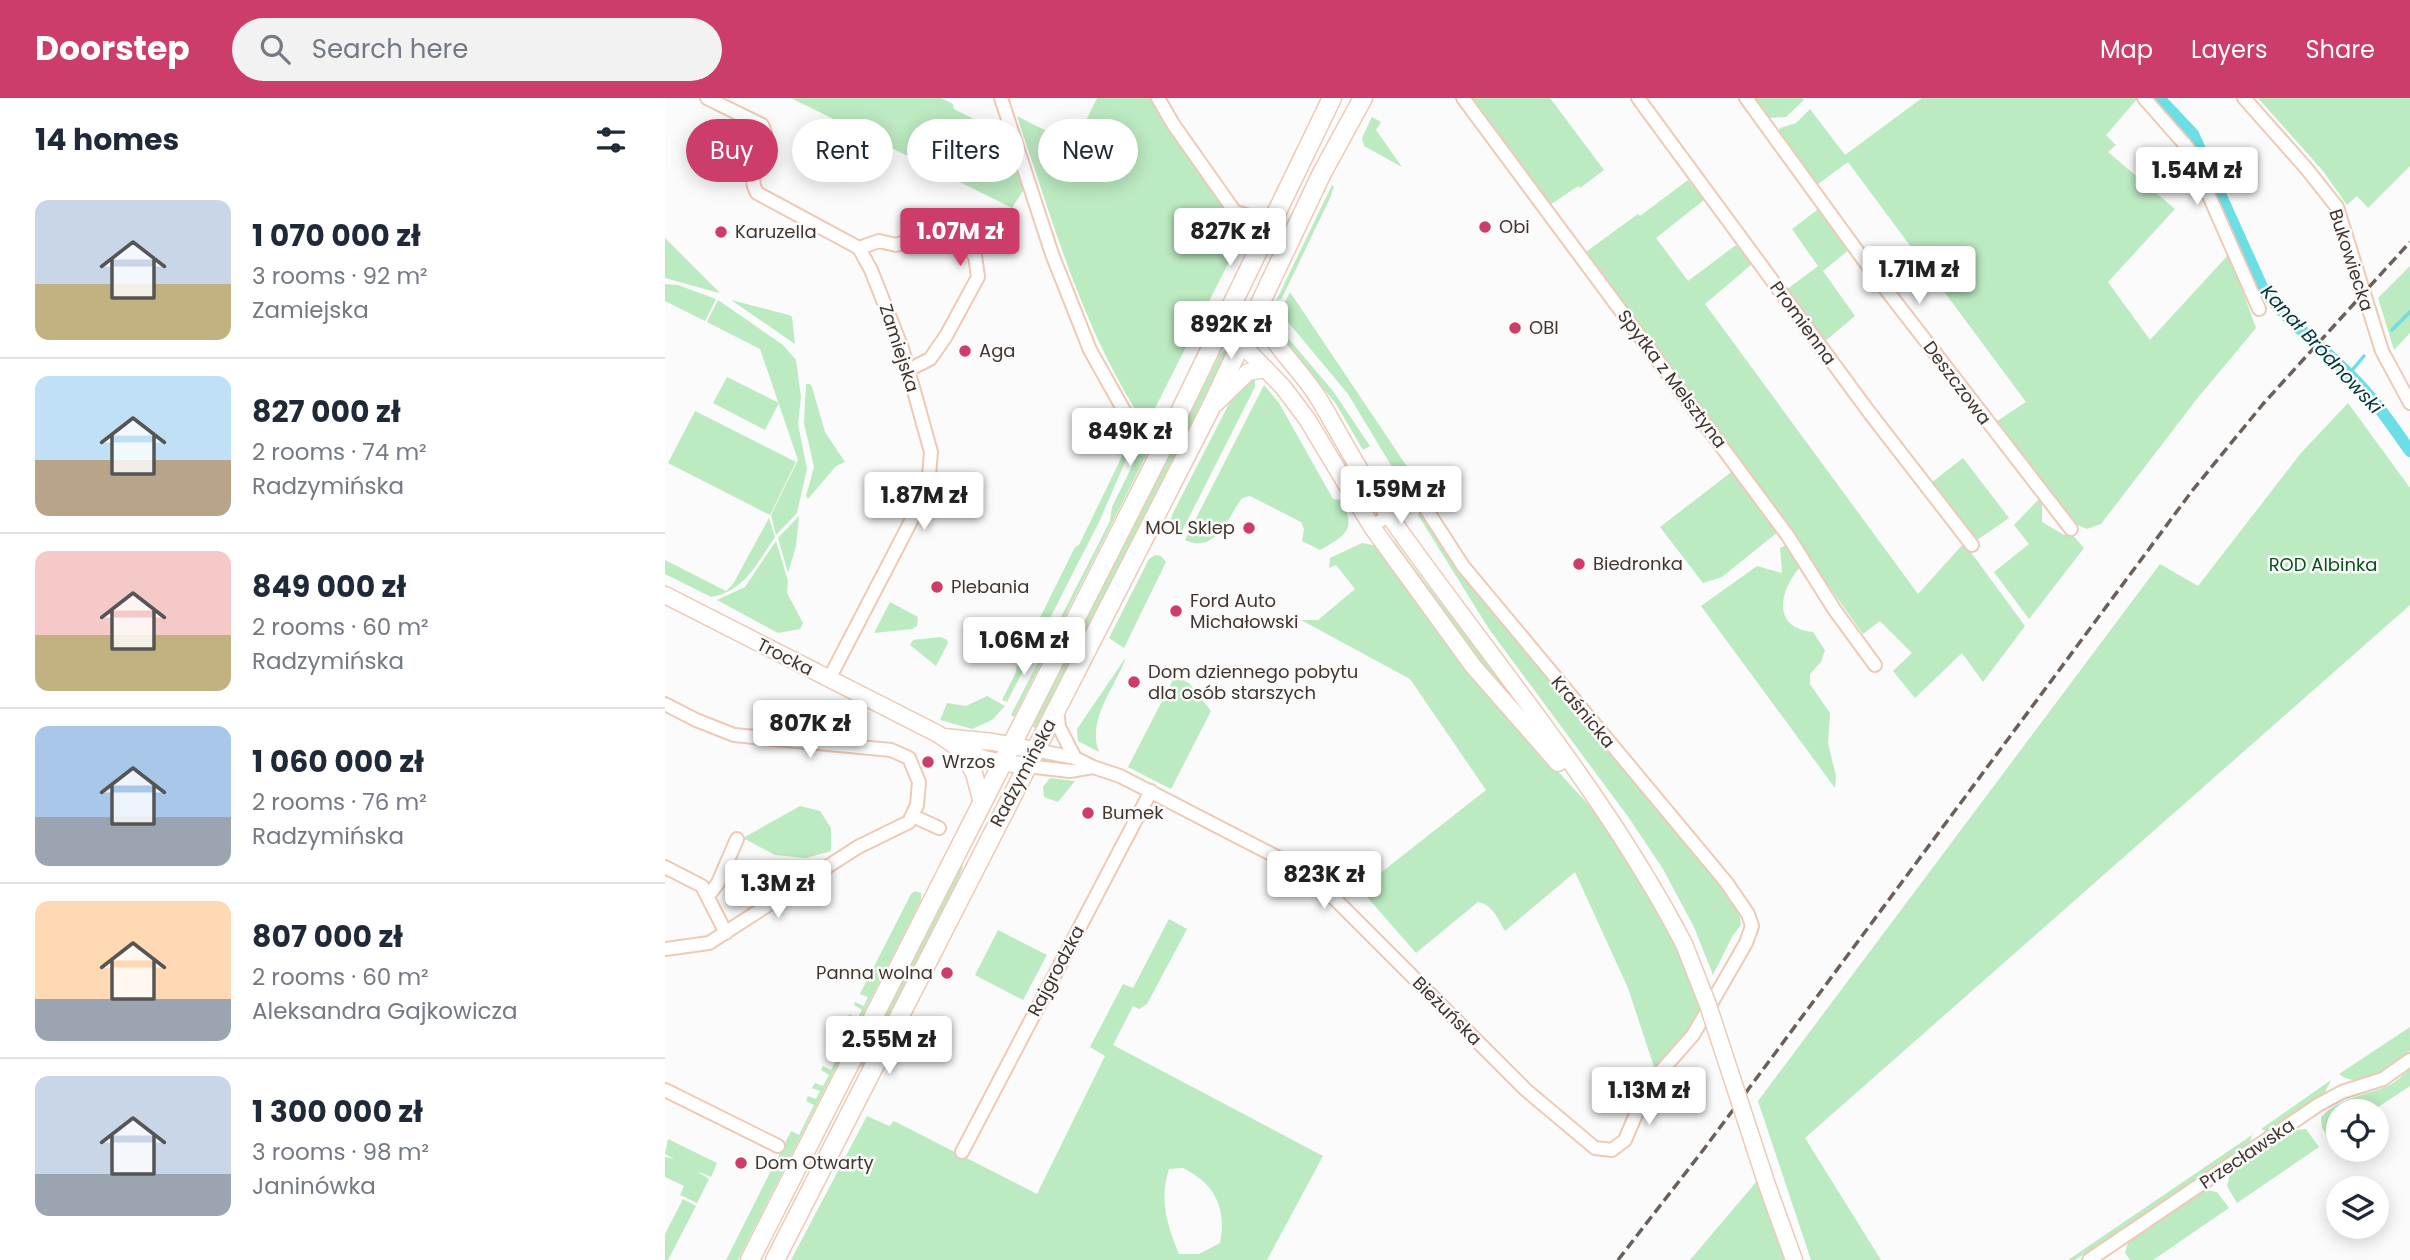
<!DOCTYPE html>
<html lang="en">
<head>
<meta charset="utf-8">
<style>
	body { margin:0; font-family:Poppins,sans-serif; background:#f2f2f3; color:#1f2937; height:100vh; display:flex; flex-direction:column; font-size:26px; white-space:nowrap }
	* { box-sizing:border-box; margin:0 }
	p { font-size:23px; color:#747a83 }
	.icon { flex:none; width:38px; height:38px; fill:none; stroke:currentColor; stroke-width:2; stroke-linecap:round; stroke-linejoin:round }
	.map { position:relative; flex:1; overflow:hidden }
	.sheet { display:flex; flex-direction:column; background:#fff; width:665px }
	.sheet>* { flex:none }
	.top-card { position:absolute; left:21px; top:21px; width:665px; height:63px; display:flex; gap:14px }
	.controls { position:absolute; left:1661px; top:1001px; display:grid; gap:14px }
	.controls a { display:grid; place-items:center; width:63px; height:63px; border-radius:50%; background:#fff; box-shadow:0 4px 18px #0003; font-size:35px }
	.price { position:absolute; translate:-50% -60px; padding:0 16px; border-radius:7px; background:#fff; color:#222; font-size:23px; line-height:46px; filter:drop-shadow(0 2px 4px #0008) }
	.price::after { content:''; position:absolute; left:50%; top:42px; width:21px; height:16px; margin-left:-10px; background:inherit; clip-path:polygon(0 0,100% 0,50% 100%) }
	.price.on { background:#cc3e69; color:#fff }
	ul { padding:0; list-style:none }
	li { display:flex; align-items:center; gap:21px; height:175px; padding:0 35px }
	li+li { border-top:2px solid #e0e1e3 }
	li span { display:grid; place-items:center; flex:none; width:196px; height:140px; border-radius:14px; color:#555 }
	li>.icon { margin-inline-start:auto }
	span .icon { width:84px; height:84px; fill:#fffc; stroke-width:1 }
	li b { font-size:30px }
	h2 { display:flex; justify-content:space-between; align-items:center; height:84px; padding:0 35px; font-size:30px }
	.chip { padding:0 24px; border-radius:32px; background:#fff; box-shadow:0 4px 18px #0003; font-size:24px; line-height:63px }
	.chip.on { background:#cc3e69; color:#fff }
	header { display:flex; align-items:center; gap:42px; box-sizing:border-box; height:98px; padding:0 35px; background:#cc3e69; color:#fff }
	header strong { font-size:33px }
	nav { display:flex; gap:38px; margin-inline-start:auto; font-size:24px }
	.search { width:490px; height:63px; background:#f2f2f3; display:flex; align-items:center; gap:18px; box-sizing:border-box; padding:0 24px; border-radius:38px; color:#747a83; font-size:26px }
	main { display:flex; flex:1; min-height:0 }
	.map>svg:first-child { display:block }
</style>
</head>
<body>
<header>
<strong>Doorstep</strong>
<div class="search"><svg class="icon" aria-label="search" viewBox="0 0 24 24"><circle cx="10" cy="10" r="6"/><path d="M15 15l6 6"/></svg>Search here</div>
<nav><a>Map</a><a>Layers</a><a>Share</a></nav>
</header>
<main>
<section class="sheet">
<h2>14 homes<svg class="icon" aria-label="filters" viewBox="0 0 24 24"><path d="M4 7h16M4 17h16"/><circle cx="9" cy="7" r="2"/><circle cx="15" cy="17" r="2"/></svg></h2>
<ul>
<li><span style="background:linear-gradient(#c9d6e8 60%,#c2b280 0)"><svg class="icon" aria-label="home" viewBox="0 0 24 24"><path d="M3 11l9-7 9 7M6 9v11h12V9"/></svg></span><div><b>1 070 000 zł</b><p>3 rooms · 92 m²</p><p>Zamiejska</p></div></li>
<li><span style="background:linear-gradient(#bfe0f5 60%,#b9a48a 0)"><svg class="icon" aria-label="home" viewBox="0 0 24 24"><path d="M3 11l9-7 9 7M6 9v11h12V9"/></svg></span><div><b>827 000 zł</b><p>2 rooms · 74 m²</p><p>Radzymińska</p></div></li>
<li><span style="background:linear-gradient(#f6c9c9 60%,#c2b280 0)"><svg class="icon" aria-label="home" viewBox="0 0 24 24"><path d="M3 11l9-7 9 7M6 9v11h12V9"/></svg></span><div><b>849 000 zł</b><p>2 rooms · 60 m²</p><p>Radzymińska</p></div></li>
<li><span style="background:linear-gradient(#a9c7e8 65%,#9aa5b1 0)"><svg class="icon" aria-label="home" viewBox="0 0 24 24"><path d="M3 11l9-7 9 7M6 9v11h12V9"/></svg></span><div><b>1 060 000 zł</b><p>2 rooms · 76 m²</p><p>Radzymińska</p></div></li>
<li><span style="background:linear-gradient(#ffd9b3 70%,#9aa5b1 0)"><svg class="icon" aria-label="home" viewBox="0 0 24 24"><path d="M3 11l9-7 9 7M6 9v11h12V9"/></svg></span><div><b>807 000 zł</b><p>2 rooms · 60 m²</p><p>Aleksandra Gajkowicza</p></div></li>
<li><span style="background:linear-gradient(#c9d6e8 70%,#9aa5b1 0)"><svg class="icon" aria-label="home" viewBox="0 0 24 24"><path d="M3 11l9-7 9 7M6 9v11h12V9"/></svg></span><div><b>1 300 000 zł</b><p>3 rooms · 98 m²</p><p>Janinówka</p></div></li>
</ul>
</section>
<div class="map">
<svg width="1745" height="1162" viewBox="0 0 1745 1162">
	<rect width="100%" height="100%" fill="#fbfbfb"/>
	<path fill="#bceac1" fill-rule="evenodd" d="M 126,0 L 276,0 L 288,6 L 289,11 L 341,37 L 359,91 L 347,110 Z
		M 432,0 L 489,0 L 569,120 L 577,123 L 579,134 L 481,328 C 418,234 388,124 352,18 L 409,47 Z
		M 802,0 L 885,0 L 939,72 L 915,90 L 913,88 L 882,109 Z
		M 1089,0 L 1137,0 L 1139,2 L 1121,19 L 1104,20 Z
		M 1257,0 L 1473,0 L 1441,37 L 1451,47 L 1443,54 L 1510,111 L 1443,184 L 1485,242 L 1564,156 L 1591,230 L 1531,302 L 1436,426 L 1422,431 L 1408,425 L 1329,325 L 1361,304 L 1183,64 L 1149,89 L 1113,37 L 1115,30 L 1131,25 L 1145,11 L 1180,57 Z
		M 1593,0 L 1745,0 L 1745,68 L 1703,110 L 1692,98 L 1682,107 L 1658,73 Z
		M 707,19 L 716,24 L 711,32 L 737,69 L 699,48 L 697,40 Z
		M 1023,82 L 1039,102 L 991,140 L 1023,183 L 1071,147 L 1087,166 L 1040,206 L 1253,496 L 1299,445 L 1360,528 L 1318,584 L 1297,555 L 1250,600 L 1228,573 L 1247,555 L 1215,523 L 1198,536 L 1093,390 L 918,156 L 973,116 L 975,118 Z
		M 667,87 L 669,88 L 666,98 L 617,200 L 611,203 Z
		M 1156,109 L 1185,151 L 1158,173 L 1190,218 L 1159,244 L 1121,192 L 1153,168 L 1127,131 Z
		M 0,140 L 54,194 L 54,195 L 0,180 Z
		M 1745,168 L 1745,235 L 1729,252 L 1713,200 Z
		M 0,186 L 13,187 L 51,201 L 40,223 L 0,203 Z
		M 625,194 L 753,385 L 744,392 L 741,392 L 683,296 L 623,224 L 619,206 Z
		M 53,202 L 118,247 L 131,262 L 136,299 L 133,326 L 142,371 L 132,415 L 111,437 L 106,417 L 133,362 L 95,251 L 42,224 Z
		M 66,202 L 124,217 L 127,219 L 130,246 Z
		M 623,240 L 668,293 L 705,348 L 698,352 L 671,306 L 620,243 Z
		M 564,249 L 564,250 L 372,631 L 367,628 L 555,256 Z
		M 62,279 L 114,305 L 100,332 L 48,305 Z
		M 590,280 L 590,289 L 514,439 L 505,426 L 507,417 L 572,290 L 578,283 Z
		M 141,286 L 145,286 L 147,289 L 160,334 L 180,364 L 171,368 L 143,401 L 141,398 L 149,369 L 139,325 Z
		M 599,287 L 614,305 L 668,401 L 676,402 C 692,432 681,437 655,452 L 637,443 L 639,431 L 636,424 L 585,398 L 577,400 C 562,421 551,456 520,442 Z
		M 1683,305 L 1745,390 L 1745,507 L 1140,1040 L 1216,1162 L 1146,1162 L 1093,1003 L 1495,466 L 1533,488 L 1636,355 Z
		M 30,313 L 131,364 L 105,417 L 3,365 Z
		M 471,343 L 474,343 L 464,355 L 434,424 L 342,604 L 337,602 L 351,574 L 352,566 L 410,449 L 414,447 L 461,350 Z
		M 481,349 L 483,354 L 349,619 L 346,617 L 445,423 L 447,409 L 472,358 Z
		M 1298,360 L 1344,420 L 1312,442 L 1296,426 L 1266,385 Z
		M 1069,372 L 1114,433 L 1057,479 L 1038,485 L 995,429 Z
		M 1375,400 L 1377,403 L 1377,424 L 1399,437 L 1406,435 L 1419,450 L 1364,521 L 1329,474 L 1364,446 L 1349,427 Z
		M 755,411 L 801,482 L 1073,806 L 1076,827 L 1068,837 L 1048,877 L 1029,829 L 998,771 L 964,720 L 824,531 L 753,417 Z
		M 134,418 L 131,448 L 123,475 L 113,440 Z
		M 104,420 L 110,439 C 92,465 80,493 46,499 L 0,476 L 0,462 L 61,493 L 68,486 Z
		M 728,441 C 774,505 824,565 871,628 L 835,590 L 732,452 Z
		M 111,443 L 123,483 L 122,495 L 138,525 L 135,531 L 113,535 L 52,502 L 80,489 Z
		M 697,445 L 712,448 L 820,594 L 933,717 L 961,755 L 1014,853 L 1037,916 L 1029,929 L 989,969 L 963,890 L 910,774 L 840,833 C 833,821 828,807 813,804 L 751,855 L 695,791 L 821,692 L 745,581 L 636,522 L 653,522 L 690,491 L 671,467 L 664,470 L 665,460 Z
		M 1123,446 L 1136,468 C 1114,492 1106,530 1148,534 L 1160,552 L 1156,564 L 1145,576 L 1145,586 L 1165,615 L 1163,645 L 1171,678 L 1170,690 L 1036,508 L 1092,468 L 1117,475 L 1115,450 Z
		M 490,457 L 496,458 L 501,464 L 459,550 L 444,540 L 484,461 Z
		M 225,504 L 253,519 L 252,528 L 247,531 L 209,535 Z
		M 276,539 L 282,542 L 283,545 L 271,568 L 245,547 L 248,542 Z
		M 461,559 C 452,587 421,621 434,654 L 413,643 L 412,631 Z
		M 510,578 L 524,585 L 546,613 L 506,691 L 463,669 Z
		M 322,598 L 340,608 L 327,622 L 307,631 L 275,622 L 282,605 L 301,608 Z
		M 385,680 L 410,683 L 393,704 L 379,699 L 378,689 Z
		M 135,708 L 155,713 L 166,730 L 166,753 L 141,760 L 110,757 L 78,740 Z
		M 295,767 L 298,769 L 286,800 L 198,969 L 195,968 Z
		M 250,793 L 256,795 L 256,802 L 73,1162 L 61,1162 L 126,1033 L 134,1037 L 149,1007 L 141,1003 L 143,998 L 151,1001 L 155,993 L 147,990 L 150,985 L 158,988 L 164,977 L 156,972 L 158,968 L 166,972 L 170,964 L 162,960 L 164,957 L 172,961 L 176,952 L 168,948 L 170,945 L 178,949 L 189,925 L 182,921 L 184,916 L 193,920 L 197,912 L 189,907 L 190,904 L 199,908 L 203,899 L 195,896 L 246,796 Z
		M 504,821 L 522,831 L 482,906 L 474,911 L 468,908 L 448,947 L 658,1058 L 602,1162 L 126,1162 L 202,1018 L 224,1028 L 229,1023 L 372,1096 L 440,958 L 425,949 L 458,886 L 468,890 ZM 518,1070 C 550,1086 562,1110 555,1145 L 534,1156 L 514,1156 C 502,1127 494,1102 504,1071 Z
		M 333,832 L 382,857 L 358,902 L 310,877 Z
		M 1745,929 L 1745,953 C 1727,967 1696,994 1674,976 Z
		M 1745,971 L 1745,988 L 1707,1013 L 1673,1013 L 1673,1037 L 1665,1042 L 1657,1030 L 1656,1019 C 1674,1000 1699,998 1722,988 C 1730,985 1738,977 1745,971 Z
		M 1666,982 L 1659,996 L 1603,1034 L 1596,1031 Z
		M 1641,1031 L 1654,1049 L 1572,1105 L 1562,1088 L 1565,1076 L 1630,1032 Z
		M 1587,1037 L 1584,1048 L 1410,1162 L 1403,1162 Z
		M 3,1041 L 52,1065 L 46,1079 L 32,1073 L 44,1081 L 32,1105 L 15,1097 L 19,1088 L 0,1079 L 0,1059 L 9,1061 L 0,1056 Z
		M 1092,1083 L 1121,1162 L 1025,1162 Z
		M 1541,1092 L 1552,1094 L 1564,1110 L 1488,1162 L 1465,1162 L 1460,1155 L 1464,1141 Z
		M 18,1101 L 31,1108 L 3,1162 L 0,1162 L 0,1136 Z"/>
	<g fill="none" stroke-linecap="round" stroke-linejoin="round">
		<path stroke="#6bdee6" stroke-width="3.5" d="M 1727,232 L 1745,214
			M 1684,276 L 1699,258"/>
		<path stroke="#6bdee6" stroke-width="12" d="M 1494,0 L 1528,36 L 1598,191 C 1623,224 1655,247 1684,276 C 1708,299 1726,326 1745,353"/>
		<g stroke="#edcab6" stroke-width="16">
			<path id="minor" d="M 42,0 L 97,27 C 111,53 77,69 92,95 L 194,150 L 206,172 L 237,250 L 266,354 L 264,377 L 258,400 L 164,581
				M 336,0 L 387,156 L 425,252 L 471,334 L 498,349
				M 493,0 L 508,26 L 570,114 L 581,117
				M 798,0 L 1123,438 L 1169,511 L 1210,567
				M 973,0 L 1204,314 L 1307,447
				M 1081,0 L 1206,172 L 1406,431
				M 1479,0 L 1523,50 L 1594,211
				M 1579,0 L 1641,70 L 1672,109 L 1717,253 L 1745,305
				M 194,150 L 214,143 L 231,147 L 270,134 L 292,139 L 310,158 L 313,179 L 281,238 L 265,261 L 243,272
				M 0,606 L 31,622 L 69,637 L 226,652 L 244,660 L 254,684 L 252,707 L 244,724 L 193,749 L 44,845 L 0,851
				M 392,612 L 394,629 L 410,660
				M 370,652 L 410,660 L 428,669 L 455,678 L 645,776 L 861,992 L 930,1050 L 947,1052 L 960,1042 L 983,988 L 1028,937 L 1081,845 L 1087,828 L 1083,816 L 1061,784 L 798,468 L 756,403 L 749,400 L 744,402 L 707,429
				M 361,668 L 405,673 L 428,669
				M 248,718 L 274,730
				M 0,769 L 37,788 L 61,835
				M 43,798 L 53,785 L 72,741
				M 0,992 L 113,1048
				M 297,1054 L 486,693
				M 1424,1162 L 1653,1007 L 1677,994 L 1718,981 L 1745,962"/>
		</g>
		<g stroke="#edcab6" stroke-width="19">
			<path id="tertiary" d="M 593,210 C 608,253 636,269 657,306 C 679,344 700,384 725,419 C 824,559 940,694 1019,846
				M 558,227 L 618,289 L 642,321 L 707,429 L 808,568 L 893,665
				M 550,306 L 583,274 L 601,271
				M 0,497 L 273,636 L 296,652 L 322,662 L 361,668
				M 279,639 L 328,644 L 370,652
				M 296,652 L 309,675 L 317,705
				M 1102,1087 L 1129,1162"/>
		</g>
		<g stroke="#edcab6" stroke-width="21">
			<path id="secondary" d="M 85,1162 L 498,349 L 667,0
				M 110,1162 L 545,311 L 657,75 L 698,0"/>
		</g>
		<use href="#minor" stroke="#fff" stroke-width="12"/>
		<use href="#tertiary" stroke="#fff" stroke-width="16"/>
		<use href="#secondary" stroke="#fff" stroke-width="18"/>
		<path stroke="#6a5f59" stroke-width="3.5" stroke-dasharray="10 5" stroke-linecap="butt" d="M 953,1162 L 1039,1051 L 1527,393 L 1598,306 L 1745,144"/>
		<g stroke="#edcab6" stroke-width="19" stroke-linecap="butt">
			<path id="tertiary-bridge" d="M 1019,846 L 1043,907 L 1102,1087"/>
		</g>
		<use href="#tertiary-bridge" stroke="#fff" stroke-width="16"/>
	</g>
	<g fill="#cc3e69" stroke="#fbfbfb" stroke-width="2.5">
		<circle cx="820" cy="129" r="7"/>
		<circle cx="56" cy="134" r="7"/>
		<circle cx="850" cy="230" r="7"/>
		<circle cx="300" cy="253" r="7"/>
		<circle cx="584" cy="430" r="7"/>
		<circle cx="914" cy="466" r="7"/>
		<circle cx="272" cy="489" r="7"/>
		<circle cx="511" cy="513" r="7"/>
		<circle cx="469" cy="584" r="7"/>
		<circle cx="263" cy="664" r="7"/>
		<circle cx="423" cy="715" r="7"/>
		<circle cx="282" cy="875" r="7"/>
		<circle cx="76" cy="1065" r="7"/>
	</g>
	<g text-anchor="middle" stroke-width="5" stroke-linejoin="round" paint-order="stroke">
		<g font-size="18" fill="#43352d" stroke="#fbfbfb" text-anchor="start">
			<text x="834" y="135">Obi</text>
			<text x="70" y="140">Karuzella</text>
			<text x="864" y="236">OBI</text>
			<text x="314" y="259">Aga</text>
			<text x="570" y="436" text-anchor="end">MOL Sklep</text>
			<text x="928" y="472">Biedronka</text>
			<text x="286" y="495">Plebania</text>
			<text x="525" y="509">Ford Auto<tspan x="525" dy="21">Michałowski</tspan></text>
			<text x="483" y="580">Dom dziennego pobytu<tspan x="483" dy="21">dla osób starszych</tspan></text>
			<text x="277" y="670">Wrzos</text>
			<text x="437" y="721">Bumek</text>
			<text x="268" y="881" text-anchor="end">Panna wolna</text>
			<text x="90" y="1071">Dom Otwarty</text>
		</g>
		<g font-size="18" fill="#43352d" stroke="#fbfbfb">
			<text transform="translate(1686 162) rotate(72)" y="6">Bukowiecka</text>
			<text transform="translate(1138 225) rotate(54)" y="6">Promienna</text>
			<text transform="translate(234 250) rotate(72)" y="6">Zamiejska</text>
			<text transform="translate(1007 281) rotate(53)" y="6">Spytka z Melsztyna</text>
			<text transform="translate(1292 285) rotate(53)" y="6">Deszczowa</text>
			<text transform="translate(120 559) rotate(27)" y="6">Trocka</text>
			<text transform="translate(918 614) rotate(50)" y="6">Kraśnicka</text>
			<text transform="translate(358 675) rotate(-62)" y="6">Radzymińska</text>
			<text transform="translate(391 873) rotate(-62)" y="6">Rajgrodzka</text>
			<text transform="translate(782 913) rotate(45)" y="6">Bieżuńska</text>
			<text transform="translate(1582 1056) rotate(-34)" y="6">Przecławska</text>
		</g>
		<g font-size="18" fill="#06511d" stroke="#fbfbfb">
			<text x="1658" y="473">ROD Albinka</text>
		</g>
		<g font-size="19" font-style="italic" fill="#00373b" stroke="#fbfbfb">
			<text transform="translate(1657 251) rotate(47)" y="7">Kanał Bródnowski</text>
		</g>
	</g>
</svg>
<div class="controls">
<a><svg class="icon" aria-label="locate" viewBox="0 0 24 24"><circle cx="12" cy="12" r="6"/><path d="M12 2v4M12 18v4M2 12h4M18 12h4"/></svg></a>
<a><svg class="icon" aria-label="layers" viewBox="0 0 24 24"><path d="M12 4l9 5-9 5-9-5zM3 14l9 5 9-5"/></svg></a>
</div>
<b class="price" style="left:1532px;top:109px">1.54M zł</b>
<b class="price on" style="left:295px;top:170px">1.07M zł</b>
<b class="price" style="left:565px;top:170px">827K zł</b>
<b class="price" style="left:1254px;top:208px">1.71M zł</b>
<b class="price" style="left:566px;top:263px">892K zł</b>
<b class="price" style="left:465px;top:370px">849K zł</b>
<b class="price" style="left:736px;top:428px">1.59M zł</b>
<b class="price" style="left:259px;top:434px">1.87M zł</b>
<b class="price" style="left:359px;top:579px">1.06M zł</b>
<b class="price" style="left:145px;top:662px">807K zł</b>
<b class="price" style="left:659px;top:813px">823K zł</b>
<b class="price" style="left:113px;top:822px">1.3M zł</b>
<b class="price" style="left:224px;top:978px">2.55M zł</b>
<b class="price" style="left:984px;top:1029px">1.13M zł</b>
<div class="top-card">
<a class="chip on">Buy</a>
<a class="chip">Rent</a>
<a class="chip">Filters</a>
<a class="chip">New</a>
</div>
</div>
</main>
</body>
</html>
